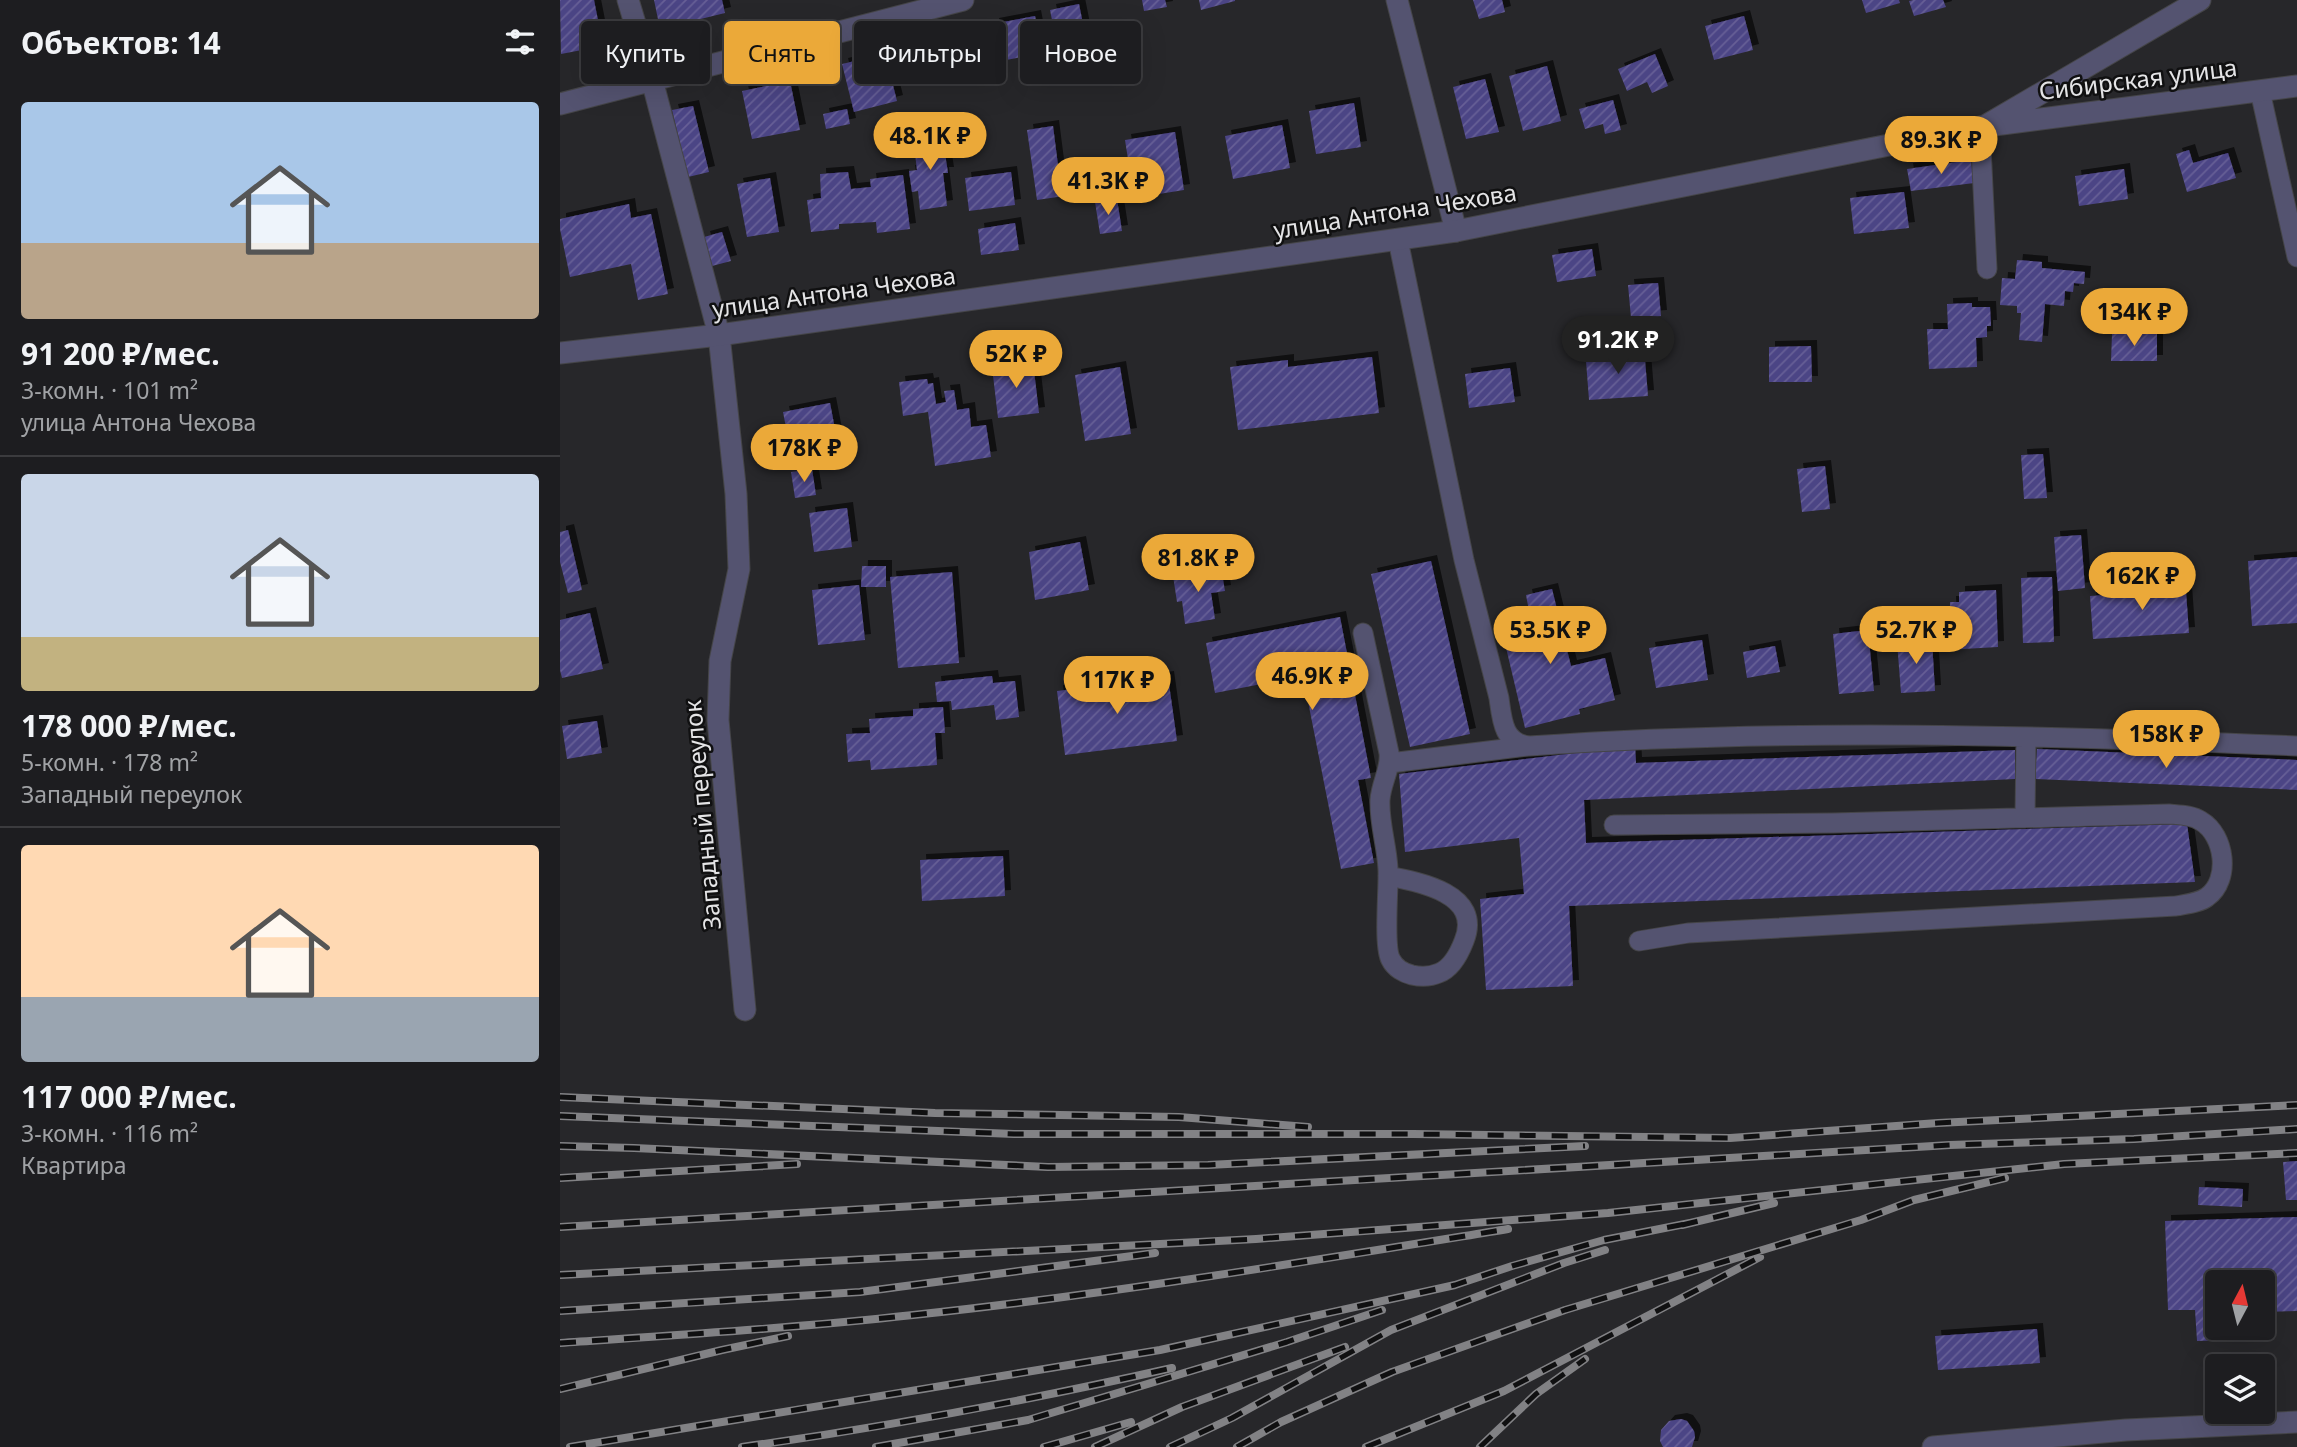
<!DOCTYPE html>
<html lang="ru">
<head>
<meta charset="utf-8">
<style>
	body { margin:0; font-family:"Noto Sans",sans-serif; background:#2a2a2d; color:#f1f3f6; height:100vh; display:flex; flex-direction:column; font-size:26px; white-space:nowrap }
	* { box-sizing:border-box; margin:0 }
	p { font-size:23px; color:#a0a2a5 }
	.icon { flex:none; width:38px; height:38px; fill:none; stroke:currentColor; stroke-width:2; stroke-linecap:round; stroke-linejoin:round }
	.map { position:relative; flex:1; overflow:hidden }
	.side { display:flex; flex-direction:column; background:#1d1d20; width:560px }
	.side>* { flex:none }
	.guide { position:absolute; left:21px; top:21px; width:665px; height:63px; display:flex; gap:14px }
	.needle { width:46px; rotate:7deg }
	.fabs { position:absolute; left:1645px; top:1270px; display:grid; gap:14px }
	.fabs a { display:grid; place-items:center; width:70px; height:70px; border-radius:7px; background:#1d1d20; box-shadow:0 7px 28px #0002,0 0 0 2px #3b3b3e; font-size:35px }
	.price { position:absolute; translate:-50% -60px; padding:0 16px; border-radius:24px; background:#eba939; color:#111; font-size:23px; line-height:46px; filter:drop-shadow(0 2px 4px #0008) }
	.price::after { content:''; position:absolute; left:50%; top:42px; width:21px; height:16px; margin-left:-10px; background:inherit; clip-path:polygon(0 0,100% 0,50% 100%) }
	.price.selected { background:#222; color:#fff }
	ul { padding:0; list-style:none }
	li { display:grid; align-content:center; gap:14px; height:371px; padding:0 21px }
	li+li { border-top:2px solid #3b3b3e }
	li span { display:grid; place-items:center; height:217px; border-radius:7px; color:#555 }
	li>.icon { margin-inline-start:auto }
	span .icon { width:126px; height:126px; fill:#fffc; stroke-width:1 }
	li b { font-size:30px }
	h2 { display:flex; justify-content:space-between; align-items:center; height:84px; padding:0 21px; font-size:30px }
	.chip { padding:0 24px; border-radius:7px; background:#1d1d20; box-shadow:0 7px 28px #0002,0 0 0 2px #3b3b3e; font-size:24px; line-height:63px }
	.chip.selected { background:#eba939; color:#111 }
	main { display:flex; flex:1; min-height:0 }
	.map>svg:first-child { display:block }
</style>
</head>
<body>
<main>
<section class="side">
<h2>Объектов: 14<svg class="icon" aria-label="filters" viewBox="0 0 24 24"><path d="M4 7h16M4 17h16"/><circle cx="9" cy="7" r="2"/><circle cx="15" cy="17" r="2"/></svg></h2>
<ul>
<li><span style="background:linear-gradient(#a9c7e8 65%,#b9a48a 0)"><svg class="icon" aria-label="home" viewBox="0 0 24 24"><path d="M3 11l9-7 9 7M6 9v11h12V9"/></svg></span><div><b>91 200 ₽/мес.</b><p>3-комн. · 101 m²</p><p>улица Антона Чехова</p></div></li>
<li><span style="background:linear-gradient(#c9d6e8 75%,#c2b280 0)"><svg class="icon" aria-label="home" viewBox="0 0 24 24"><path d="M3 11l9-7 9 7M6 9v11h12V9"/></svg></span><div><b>178 000 ₽/мес.</b><p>5-комн. · 178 m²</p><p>Западный переулок</p></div></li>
<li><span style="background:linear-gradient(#ffd9b3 70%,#9aa5b1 0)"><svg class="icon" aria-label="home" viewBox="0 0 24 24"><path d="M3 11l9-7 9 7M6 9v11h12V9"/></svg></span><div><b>117 000 ₽/мес.</b><p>3-комн. · 116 m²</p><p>Квартира</p></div></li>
</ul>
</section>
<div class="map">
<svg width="1737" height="1447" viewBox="0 0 1737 1447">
	<defs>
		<pattern id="building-hatch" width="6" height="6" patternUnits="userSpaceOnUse" patternTransform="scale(1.75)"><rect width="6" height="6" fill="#4c4485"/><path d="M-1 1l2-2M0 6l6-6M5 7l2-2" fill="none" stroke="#665f96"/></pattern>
		<filter id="shadow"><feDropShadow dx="6" dy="-6" stdDeviation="0" flood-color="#0009"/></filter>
	</defs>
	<rect width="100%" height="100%" fill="#27272a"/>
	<path fill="url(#building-hatch)" filter="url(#shadow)" d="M 0,0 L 34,0 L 43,46 L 1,54 Z
		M 94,0 L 162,0 L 165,13 L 100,29 Z
		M 582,0 L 605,0 L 607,7 L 584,11 Z
		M 639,0 L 675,0 L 675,1 L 641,10 Z
		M 913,0 L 942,0 L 945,12 L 919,19 Z
		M 1302,0 L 1339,0 L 1340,3 L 1306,13 Z
		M 1353,0 L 1383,0 L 1386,7 L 1354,16 L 1349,1 Z
		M 519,4 L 528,49 L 499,55 L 490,10 Z
		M 475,16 L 482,53 L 441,61 L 433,24 Z
		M 1184,16 L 1193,50 L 1154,60 L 1145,26 Z
		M 325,54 L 337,101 L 294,112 L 282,64 Z
		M 1095,54 L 1108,86 L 1092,93 L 1087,82 L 1067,91 L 1058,69 Z
		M 987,66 L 1001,121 L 963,131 L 949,76 Z
		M 925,79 L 939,132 L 906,139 L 893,87 Z
		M 230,81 L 240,130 L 192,139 L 182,91 Z
		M 1053,100 L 1061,130 L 1045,134 L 1043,124 L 1025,129 L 1019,109 Z
		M 794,103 L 801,147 L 756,154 L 749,111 Z
		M 133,106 L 149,172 L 128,177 L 112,110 Z
		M 287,109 L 290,124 L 266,129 L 263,114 Z
		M 722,125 L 730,168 L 673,179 L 665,136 Z
		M 493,126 L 499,173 L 508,171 L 511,195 L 477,200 L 467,130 Z
		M 615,132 L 624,190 L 574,198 L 565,140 Z
		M 382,134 L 388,173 L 383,173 L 387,206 L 360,210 L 358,191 L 352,192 L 349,171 L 357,170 L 353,138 Z
		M 1629,150 L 1633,163 L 1668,153 L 1676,178 L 1627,192 L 1616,154 Z
		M 1411,160 L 1414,183 L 1351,191 L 1347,169 Z
		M 1564,169 L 1568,199 L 1519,206 L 1515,176 Z
		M 288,172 L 291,189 L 311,187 L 310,179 L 343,175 L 350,229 L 317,233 L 316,222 L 279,224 L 279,229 L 251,232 L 247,200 L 261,198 L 260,174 Z
		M 451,172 L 455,205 L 409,211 L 405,178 Z
		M 210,178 L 219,232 L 187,237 L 177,184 Z
		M 1344,192 L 1349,228 L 1294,234 L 1290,198 Z
		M 557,199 L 562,231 L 540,234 L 535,202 Z
		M 69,204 L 71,218 L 91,214 L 108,294 L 78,300 L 71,264 L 10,277 L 0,229 L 0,219 Z
		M 455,223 L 459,250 L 421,255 L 418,229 Z
		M 162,232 L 171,261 L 152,266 L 144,237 Z
		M 1032,249 L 1036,276 L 997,282 L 992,255 Z
		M 1457,260 L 1482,262 L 1482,268 L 1525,272 L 1524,284 L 1514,283 L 1513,292 L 1505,291 L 1504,306 L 1485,304 L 1482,342 L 1459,340 L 1461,313 L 1457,313 L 1457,306 L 1440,305 L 1442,278 L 1455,279 Z
		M 1098,283 L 1101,316 L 1071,318 L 1068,285 Z
		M 1412,303 L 1412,307 L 1430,307 L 1431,326 L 1427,326 L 1427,337 L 1416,338 L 1417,367 L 1369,369 L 1367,329 L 1388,329 L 1387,304 Z
		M 1552,334 L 1597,334 L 1597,361 L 1551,361 Z
		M 1251,346 L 1252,382 L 1209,382 L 1209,347 Z
		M 1084,348 L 1088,396 L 1029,400 L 1026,361 L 1062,358 L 1062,349 Z
		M 812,357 L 819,413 L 678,430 L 670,367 L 728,360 L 728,367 Z
		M 473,362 L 479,413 L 438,418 L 432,367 Z
		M 560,367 L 571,434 L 525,441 L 515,375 Z
		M 950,368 L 955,402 L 909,408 L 905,374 Z
		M 367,379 L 368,384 L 373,383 L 376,404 L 386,402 L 384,391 L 394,390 L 397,410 L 409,408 L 411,427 L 426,425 L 431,457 L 375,466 L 368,412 L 343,416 L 339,382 Z
		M 270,403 L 279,450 L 232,459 L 223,412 Z
		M 1483,454 L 1487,498 L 1464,499 L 1461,455 Z
		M 1265,466 L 1270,509 L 1242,512 L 1237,469 Z
		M 252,469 L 256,495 L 235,498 L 231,472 Z
		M 287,508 L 292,547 L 254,552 L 249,513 Z
		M 8,530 L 22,590 L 8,593 L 0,562 L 0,532 Z
		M 1521,535 L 1525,588 L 1498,591 L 1494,537 Z
		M 520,542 L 529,590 L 475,600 L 469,552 Z
		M 1737,557 L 1737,623 L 1692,626 L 1688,561 Z
		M 871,561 L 910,734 L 850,747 L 811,574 Z
		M 302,566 L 326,566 L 326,587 L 301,587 Z
		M 661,568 L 665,591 L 651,593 L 655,619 L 625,624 L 622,601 L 617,602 L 613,576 Z
		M 392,572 L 399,663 L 338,668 L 330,577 Z
		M 1492,577 L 1494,642 L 1463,643 L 1461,578 Z
		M 1625,578 L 1629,633 L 1533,639 L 1530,596 L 1602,591 L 1601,579 Z
		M 299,585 L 305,640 L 258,645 L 252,590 Z
		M 992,589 L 1011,666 L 1045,658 L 1055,700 L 1019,709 L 1020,714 L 965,728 L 939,618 L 969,611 L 966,595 Z
		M 1436,590 L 1438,647 L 1386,650 L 1385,625 L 1391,625 L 1390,602 L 1399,602 L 1399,592 Z
		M 30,613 L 43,669 L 2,678 L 0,670 L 0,620 Z
		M 780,617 L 811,778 L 798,780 L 814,863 L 781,869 L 743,676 L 655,693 L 646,643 Z
		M 1308,630 L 1314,691 L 1279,694 L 1273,634 Z
		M 1142,640 L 1148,680 L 1096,688 L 1089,648 Z
		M 1372,640 L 1375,691 L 1341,693 L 1337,642 Z
		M 1215,646 L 1220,672 L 1187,678 L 1183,652 Z
		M 432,676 L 433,683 L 455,681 L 459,717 L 436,720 L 434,705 L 392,710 L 391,701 L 377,702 L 375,682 Z
		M 608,677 L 617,741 L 505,755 L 497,691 Z
		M 383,707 L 385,733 L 375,733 L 377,765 L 311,770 L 310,760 L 288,762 L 286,734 L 310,733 L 309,719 L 353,716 L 353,709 Z
		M 37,721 L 42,753 L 7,759 L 2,726 Z
		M 1075,746 L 1076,763 L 1455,750 L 1455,779 L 1024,800 L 1026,843 L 1627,824 L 1635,882 L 1009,906 L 1013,986 L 926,990 L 920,899 L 964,894 L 959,838 L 845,852 L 839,774 Z
		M 1477,749 L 1737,760 L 1737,790 L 1475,779 Z
		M 443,856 L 445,896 L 362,901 L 360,860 Z
		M 1737,1161 L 1737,1200 L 1726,1200 L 1723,1162 Z
		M 1639,1187 L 1683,1189 L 1682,1207 L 1638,1205 Z
		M 1737,1217 L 1737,1311 L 1703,1312 L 1703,1283 L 1657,1283 L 1657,1328 L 1664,1328 L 1664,1340 L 1637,1341 L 1635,1310 L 1608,1310 L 1605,1221 Z
		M 1477,1329 L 1480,1363 L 1378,1370 L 1375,1336 Z
		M 1121,1419 L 1127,1421 L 1134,1431 L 1135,1437 L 1132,1447 L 1103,1447 L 1100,1441 L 1101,1430 L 1109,1421 Z"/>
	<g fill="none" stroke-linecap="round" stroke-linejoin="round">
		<g stroke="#454548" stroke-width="21">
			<path id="service" d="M 1700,91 L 1737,257
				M 1420,127 L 1427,269
				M 838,240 L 904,560 L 939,698 C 942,720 943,743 969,746 C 1224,728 1482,735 1737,746
				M 803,633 L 829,753 C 831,769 821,783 820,800 C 819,823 827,846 828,869 C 829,888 823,947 831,960 C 835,968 844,973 852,975 C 861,977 870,977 879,973 C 892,968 899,954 904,941 C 923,894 860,882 828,876
				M 830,763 L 968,746
				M 1465,818 L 1466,738
				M 1054,825 L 1273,823 L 1609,814 C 1620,815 1632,815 1641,821 C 1665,835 1671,880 1647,897 C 1639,903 1626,904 1616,906 L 1128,933 L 1079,941"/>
		</g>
		<g stroke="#454548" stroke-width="23">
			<path id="minor" d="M 68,0 L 92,80 L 159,335 L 176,494 L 179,569 L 160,661 L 158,720 L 185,1010
				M 837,0 L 896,231
				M 0,104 L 403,0
				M 1373,1447 L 1566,1430 L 1737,1422"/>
		</g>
		<g stroke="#454548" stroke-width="23">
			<path id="tertiary" d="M 1434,125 L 1737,86
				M 0,353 L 159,335 L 896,231 L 1425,126 L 1640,0"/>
		</g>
		<use href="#service" stroke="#545370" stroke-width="19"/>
		<use href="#minor" stroke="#545370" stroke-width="21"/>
		<use href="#tertiary" stroke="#545370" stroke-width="21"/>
		<g stroke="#828285" stroke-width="8">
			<path id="rail" d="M 0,1097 L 375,1113 L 619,1117 L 748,1127
				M 0,1116 L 454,1134 L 853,1134 L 1170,1138 L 1378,1123 L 1737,1105
				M 0,1146 L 74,1148 L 488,1167 L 648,1165 L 1025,1146
				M 0,1178 L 237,1164
				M 1122,1225 L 1214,1203
				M 0,1227 L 1390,1145 L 1574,1139 L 1737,1129
				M 0,1275 L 696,1239 L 1048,1213 L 1504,1164 L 1737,1153
				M 0,1311 L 300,1292 L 595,1253
				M 0,1343 C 118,1335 235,1328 353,1315 C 552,1294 750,1261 948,1229
				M 0,1389 L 162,1350 L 228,1336
				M 10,1447 L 600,1350 L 895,1285 L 952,1266 L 1044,1240 L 1130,1223
				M 182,1447 C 327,1427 470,1400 612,1368
				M 316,1447 L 468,1420 L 727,1342 L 822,1310
				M 484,1447 L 571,1422
				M 535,1447 L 622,1407 L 785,1347
				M 610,1447 L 672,1418 L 831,1330 L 1004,1263 L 1045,1250
				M 677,1447 L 721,1422 L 832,1372 L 1005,1310 L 1301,1220 L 1354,1200 L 1445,1178
				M 806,1447 L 944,1391 L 1200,1257
				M 920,1447 L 976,1394 L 1025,1359"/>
		</g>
		<use href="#rail" stroke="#101011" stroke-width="5" stroke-dasharray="16" stroke-linecap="butt"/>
	</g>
	<g text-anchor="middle" stroke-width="5" stroke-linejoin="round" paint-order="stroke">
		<g font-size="24" fill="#e4e4e6" stroke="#101011">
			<text transform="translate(1578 80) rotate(-7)" y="8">Сибирская улица</text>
			<text transform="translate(835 212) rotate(-9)" y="8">улица Антона Чехова</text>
			<text transform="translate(274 293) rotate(-8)" y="8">улица Антона Чехова</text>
			<text transform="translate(143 815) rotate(-95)" y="8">Западный переулок</text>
		</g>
	</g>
</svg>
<div class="fabs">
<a><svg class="needle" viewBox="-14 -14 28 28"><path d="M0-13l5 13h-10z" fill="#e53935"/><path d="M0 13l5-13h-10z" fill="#a0a2a5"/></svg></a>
<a><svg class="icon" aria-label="layers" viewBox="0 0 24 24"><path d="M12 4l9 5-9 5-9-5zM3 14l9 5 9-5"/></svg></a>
</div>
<b class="price" style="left:370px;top:172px">48.1K ₽</b>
<b class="price" style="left:1381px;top:176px">89.3K ₽</b>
<b class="price" style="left:548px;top:217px">41.3K ₽</b>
<b class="price" style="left:1574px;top:348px">134K ₽</b>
<b class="price selected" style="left:1058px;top:376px">91.2K ₽</b>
<b class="price" style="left:456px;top:390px">52K ₽</b>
<b class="price" style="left:244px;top:484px">178K ₽</b>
<b class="price" style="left:638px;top:594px">81.8K ₽</b>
<b class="price" style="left:1582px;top:612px">162K ₽</b>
<b class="price" style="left:990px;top:666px">53.5K ₽</b>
<b class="price" style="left:1356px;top:666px">52.7K ₽</b>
<b class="price" style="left:752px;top:712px">46.9K ₽</b>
<b class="price" style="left:557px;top:716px">117K ₽</b>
<b class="price" style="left:1606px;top:770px">158K ₽</b>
<div class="guide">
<a class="chip">Купить</a>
<a class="chip selected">Снять</a>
<a class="chip">Фильтры</a>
<a class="chip">Новое</a>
</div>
</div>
</main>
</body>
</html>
